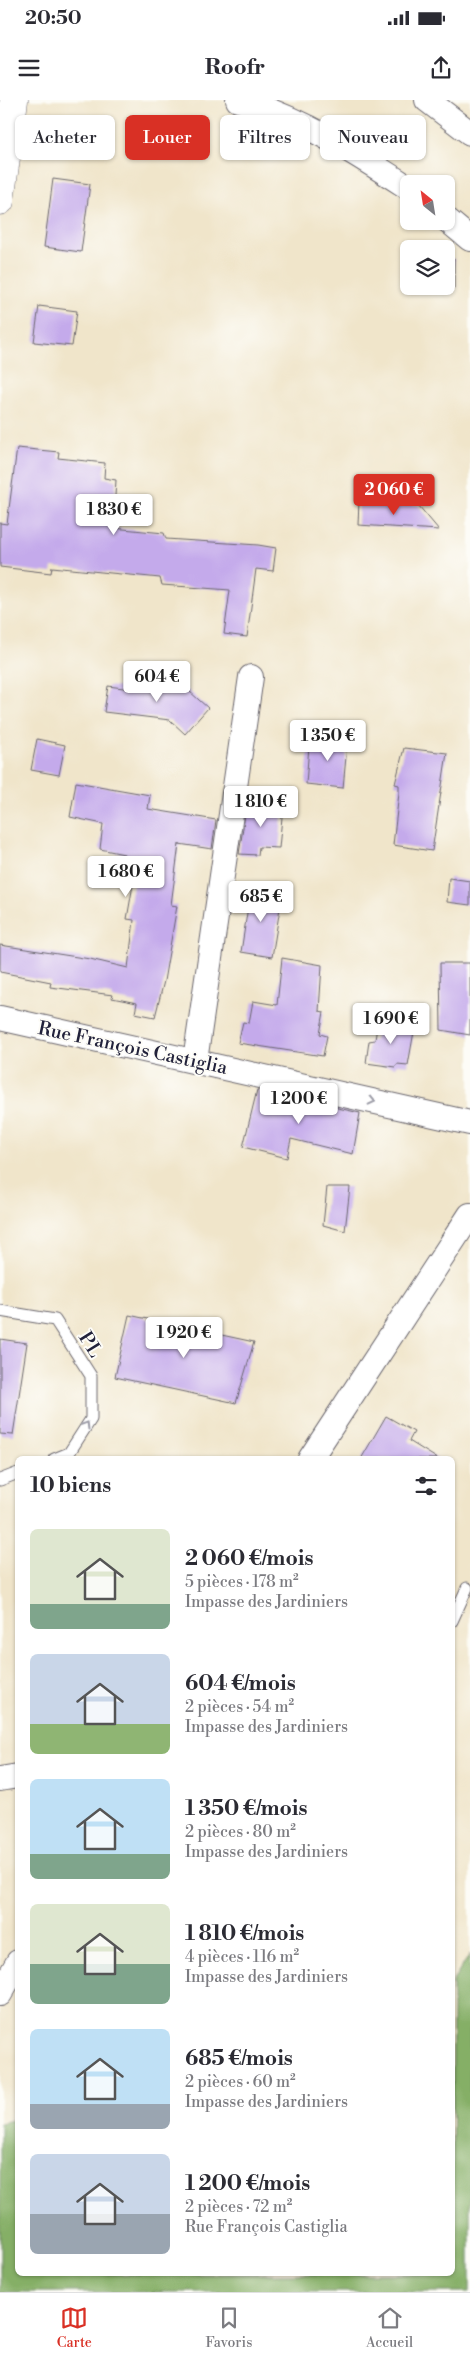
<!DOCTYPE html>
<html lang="fr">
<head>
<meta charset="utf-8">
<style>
	body { margin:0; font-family:"Libre Bodoni",serif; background:#f2f2f3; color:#2b2b33; height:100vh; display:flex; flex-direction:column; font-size:19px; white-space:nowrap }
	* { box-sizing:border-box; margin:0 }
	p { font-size:16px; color:#7c7c81 }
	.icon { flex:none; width:28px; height:28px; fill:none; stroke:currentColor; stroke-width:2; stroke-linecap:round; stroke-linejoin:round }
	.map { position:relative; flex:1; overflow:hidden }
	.sheet { position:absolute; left:15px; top:1356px; width:440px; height:820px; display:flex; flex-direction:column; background:#fff; border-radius:8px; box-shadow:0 1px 4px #0004 }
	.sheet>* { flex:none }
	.top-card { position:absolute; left:15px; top:15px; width:440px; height:45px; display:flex; gap:10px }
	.needle { width:32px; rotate:330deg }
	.controls { position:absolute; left:400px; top:75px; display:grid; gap:10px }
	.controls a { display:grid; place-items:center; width:55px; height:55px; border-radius:8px; background:#fff; box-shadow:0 1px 4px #0004; font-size:25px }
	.price { position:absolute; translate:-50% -42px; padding:0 11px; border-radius:5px; background:#fff; color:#222; font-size:16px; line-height:32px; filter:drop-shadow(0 1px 2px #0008) }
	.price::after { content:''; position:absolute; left:50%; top:30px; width:15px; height:11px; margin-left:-8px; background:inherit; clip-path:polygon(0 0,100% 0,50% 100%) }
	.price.current { background:#d93025; color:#fff }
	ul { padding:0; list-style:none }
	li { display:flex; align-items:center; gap:15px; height:125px; padding:0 15px }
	li span { display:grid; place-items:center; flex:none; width:140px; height:100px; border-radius:8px; color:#555 }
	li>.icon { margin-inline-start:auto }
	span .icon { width:60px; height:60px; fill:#fffc; stroke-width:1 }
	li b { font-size:21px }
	h2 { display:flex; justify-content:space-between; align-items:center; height:60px; padding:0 15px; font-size:21px }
	.tag { padding:0 18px; border-radius:8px; background:#fff; box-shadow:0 1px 4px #0004; font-size:18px; line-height:45px }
	.tag.current { background:#d93025; color:#fff }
	.status { display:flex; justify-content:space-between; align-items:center; height:35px; padding:0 25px; background:#fff; direction:ltr }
	.status svg { height:14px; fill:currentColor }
	header { display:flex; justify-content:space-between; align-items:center; height:65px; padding:0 15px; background:#fff; font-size:22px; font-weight:700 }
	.menu { display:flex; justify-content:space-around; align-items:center; height:70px; border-top:1px solid #e1e1e2; background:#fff; font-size:14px; color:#7c7c81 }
	.menu a { display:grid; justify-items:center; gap:2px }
	.menu .current { color:#d93025 }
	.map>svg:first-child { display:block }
</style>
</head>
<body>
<div class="status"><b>20:50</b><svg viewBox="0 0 49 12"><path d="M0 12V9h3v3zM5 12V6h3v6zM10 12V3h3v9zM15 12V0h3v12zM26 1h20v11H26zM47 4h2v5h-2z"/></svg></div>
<header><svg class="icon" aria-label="menu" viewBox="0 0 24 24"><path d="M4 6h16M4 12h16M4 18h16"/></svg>Roofr<svg class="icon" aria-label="share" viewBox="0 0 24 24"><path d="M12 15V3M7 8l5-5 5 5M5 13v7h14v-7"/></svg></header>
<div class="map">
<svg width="470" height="2192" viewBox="0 0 470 2192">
	<rect width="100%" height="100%" fill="#fdfcf7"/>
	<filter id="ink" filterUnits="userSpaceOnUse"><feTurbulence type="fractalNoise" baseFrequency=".02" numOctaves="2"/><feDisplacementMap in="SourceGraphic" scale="10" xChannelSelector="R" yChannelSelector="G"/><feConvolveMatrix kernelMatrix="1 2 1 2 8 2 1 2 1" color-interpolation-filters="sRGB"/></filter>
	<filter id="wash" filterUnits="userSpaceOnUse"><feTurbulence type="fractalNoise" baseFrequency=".0096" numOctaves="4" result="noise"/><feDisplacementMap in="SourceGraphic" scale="20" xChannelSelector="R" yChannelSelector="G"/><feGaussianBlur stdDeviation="1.12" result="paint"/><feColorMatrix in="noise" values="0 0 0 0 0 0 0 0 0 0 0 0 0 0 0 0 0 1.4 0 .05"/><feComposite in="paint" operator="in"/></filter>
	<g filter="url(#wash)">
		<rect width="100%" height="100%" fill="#f0e5ca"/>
		<path fill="#85af66" stroke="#546850" d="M 470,1854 L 470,2192 L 0,2192 L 0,2023 L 17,2019 L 18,2174 L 452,2174 L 453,1881 Z"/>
		<g id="blocks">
			<path fill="#c4aaeb" d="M 53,79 L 90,84 L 81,152 L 44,147 Z
				M 404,159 L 409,159 L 409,186 L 446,186 L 446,159 L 454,159 L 454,188 L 405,191 Z
				M 39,206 L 77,211 L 72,246 L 34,242 Z
				M 17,348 L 59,352 L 58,358 L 105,363 L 104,378 L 116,380 L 113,428 L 164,433 L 166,439 L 258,445 L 276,448 L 273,471 L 256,469 L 247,537 L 224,534 L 230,490 L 162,485 L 160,478 L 52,467 L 51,473 L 0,467 L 0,423 L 7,424 Z
				M 359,401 L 418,405 L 439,430 L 358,425 Z
				M 150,579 L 180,583 L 208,608 L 185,634 L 170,620 L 104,612 L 108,586 L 131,589 L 133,580 L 150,583 Z
				M 324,634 L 348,636 L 343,688 L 306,684 L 309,646 L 322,647 Z
				M 37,639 L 65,645 L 59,675 L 31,670 Z
				M 404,648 L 447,653 L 432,751 L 393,745 L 399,693 L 399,685 L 395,684 Z
				M 76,682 L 150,695 L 148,709 L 216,720 L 212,749 L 179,744 L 171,805 L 177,806 L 164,881 L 155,917 L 135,913 L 137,903 L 112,898 L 113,895 L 50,887 L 51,882 L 0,872 L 0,845 L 90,859 L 128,868 L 134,820 L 127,819 L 134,779 L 123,777 L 124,754 L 100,749 L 103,724 L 70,717 Z
				M 247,702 L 283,707 L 279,748 L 259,747 L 258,755 L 239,754 Z
				M 449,778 L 470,781 L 470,805 L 447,802 Z
				M 251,787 L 271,790 L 271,795 L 282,796 L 272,857 L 241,852 Z
				M 282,858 L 322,865 L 319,911 L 324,912 L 320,934 L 327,936 L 323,956 L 238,943 L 243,922 L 249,923 L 253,901 L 277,905 Z
				M 440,863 L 470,863 L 470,935 L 441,930 Z
				M 378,920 L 415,926 L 408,965 L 397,964 L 395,967 L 366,963 L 369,941 L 375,940 Z
				M 257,990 L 360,1013 L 353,1054 L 291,1039 L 287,1058 L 243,1047 Z
				M 327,1087 L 350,1087 L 345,1131 L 323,1125 Z
				M 129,1215 L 254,1242 L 236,1303 L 115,1277 Z
				M 0,1239 L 27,1243 L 13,1335 L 0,1334 Z
				M 386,1316 L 414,1332 L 409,1341 L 438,1359 L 361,1359 Z"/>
		</g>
	</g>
	<g filter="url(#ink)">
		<use href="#blocks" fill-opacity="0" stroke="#6a666d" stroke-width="1"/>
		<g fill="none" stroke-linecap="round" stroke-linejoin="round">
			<g stroke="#6a666d" stroke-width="13">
				<path id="service" d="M 0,1211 L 55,1220 L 91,1276 L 91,1319 L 69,1353 L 54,1359
					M 0,1380 L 18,1373
					M 452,1521 L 467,1488"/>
			</g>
			<g stroke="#6a666d" stroke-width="26">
				<path id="minor" d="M 238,0 C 300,17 355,53 409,88
					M 427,0 L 470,33
					M 446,119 L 470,139
					M 0,918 L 470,1023
					M 195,961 L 251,577
					M 310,1359 L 470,1115
					M 0,1679 L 18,1676
					M 0,1894 L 18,1862"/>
			</g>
			<g stroke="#6a666d" stroke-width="29">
				<path id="primary" d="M 0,101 L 14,0"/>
			</g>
			<use href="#service" stroke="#fff" stroke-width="11"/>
			<use href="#minor" stroke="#fff" stroke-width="24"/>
			<use href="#primary" stroke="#fff" stroke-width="28"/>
		</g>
		<defs><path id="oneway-chevron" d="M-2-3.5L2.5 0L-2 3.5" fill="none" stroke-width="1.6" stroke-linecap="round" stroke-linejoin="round" transform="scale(1.25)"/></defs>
		<g stroke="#9c9ca7">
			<use href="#oneway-chevron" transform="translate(372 1001) rotate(13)"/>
			<use href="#oneway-chevron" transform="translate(86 1325) rotate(-59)"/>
		</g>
	</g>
	<g text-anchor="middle" stroke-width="4" stroke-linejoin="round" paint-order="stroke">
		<g font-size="19" fill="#22223b" stroke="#fdfcf7">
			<text transform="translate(133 947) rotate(12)" y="7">Rue François Castiglia</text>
			<text transform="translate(91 1244) rotate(58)" y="7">PL</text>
		</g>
	</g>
</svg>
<div class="controls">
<a><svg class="needle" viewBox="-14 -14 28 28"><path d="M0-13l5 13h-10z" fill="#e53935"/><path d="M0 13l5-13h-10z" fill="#7c7c81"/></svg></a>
<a><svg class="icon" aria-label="layers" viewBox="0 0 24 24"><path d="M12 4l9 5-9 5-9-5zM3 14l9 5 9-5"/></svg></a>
</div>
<b class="price current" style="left:394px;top:416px">2 060 €</b>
<b class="price" style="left:114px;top:436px">1 830 €</b>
<b class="price" style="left:157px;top:603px">604 €</b>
<b class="price" style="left:328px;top:662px">1 350 €</b>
<b class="price" style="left:261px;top:728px">1 810 €</b>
<b class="price" style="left:126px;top:798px">1 680 €</b>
<b class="price" style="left:261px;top:823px">685 €</b>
<b class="price" style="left:391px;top:945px">1 690 €</b>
<b class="price" style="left:299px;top:1025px">1 200 €</b>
<b class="price" style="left:184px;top:1259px">1 920 €</b>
<div class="top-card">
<a class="tag">Acheter</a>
<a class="tag current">Louer</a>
<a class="tag">Filtres</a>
<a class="tag">Nouveau</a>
</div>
<section class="sheet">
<h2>10 biens<svg class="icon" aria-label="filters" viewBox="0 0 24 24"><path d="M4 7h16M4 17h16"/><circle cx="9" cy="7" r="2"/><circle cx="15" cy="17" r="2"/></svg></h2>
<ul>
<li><span style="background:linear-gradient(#dfe7d0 75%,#7fa58c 0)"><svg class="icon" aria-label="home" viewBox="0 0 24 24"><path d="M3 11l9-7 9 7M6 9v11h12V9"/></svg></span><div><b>2 060 €/mois</b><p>5 pièces · 178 m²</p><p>Impasse des Jardiniers</p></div></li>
<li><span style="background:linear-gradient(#c9d6e8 70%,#8fb573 0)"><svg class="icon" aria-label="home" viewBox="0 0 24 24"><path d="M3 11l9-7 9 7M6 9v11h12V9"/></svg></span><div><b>604 €/mois</b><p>2 pièces · 54 m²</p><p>Impasse des Jardiniers</p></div></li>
<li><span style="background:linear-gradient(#bfe0f5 75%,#7fa58c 0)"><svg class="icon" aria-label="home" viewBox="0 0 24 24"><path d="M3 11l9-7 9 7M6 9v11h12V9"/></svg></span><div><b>1 350 €/mois</b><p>2 pièces · 80 m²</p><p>Impasse des Jardiniers</p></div></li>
<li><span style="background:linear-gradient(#dfe7d0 60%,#7fa58c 0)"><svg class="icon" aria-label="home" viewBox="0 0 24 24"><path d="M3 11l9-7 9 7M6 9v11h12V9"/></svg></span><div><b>1 810 €/mois</b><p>4 pièces · 116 m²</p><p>Impasse des Jardiniers</p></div></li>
<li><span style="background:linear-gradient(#bfe0f5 75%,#9aa5b1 0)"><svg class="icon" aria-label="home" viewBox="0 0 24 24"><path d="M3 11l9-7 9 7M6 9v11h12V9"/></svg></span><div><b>685 €/mois</b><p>2 pièces · 60 m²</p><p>Impasse des Jardiniers</p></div></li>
<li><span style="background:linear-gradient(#c9d6e8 60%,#9aa5b1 0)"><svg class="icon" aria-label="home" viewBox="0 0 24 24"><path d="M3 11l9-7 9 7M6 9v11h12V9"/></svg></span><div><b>1 200 €/mois</b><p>2 pièces · 72 m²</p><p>Rue François Castiglia</p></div></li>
</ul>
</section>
</div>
<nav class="menu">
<a class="current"><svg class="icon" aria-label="map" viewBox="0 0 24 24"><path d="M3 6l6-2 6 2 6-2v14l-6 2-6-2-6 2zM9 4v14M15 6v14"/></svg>Carte</a>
<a><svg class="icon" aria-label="saved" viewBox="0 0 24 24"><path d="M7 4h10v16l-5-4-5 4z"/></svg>Favoris</a>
<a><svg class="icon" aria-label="home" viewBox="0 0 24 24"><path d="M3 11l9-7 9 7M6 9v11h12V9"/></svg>Accueil</a>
</nav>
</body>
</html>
